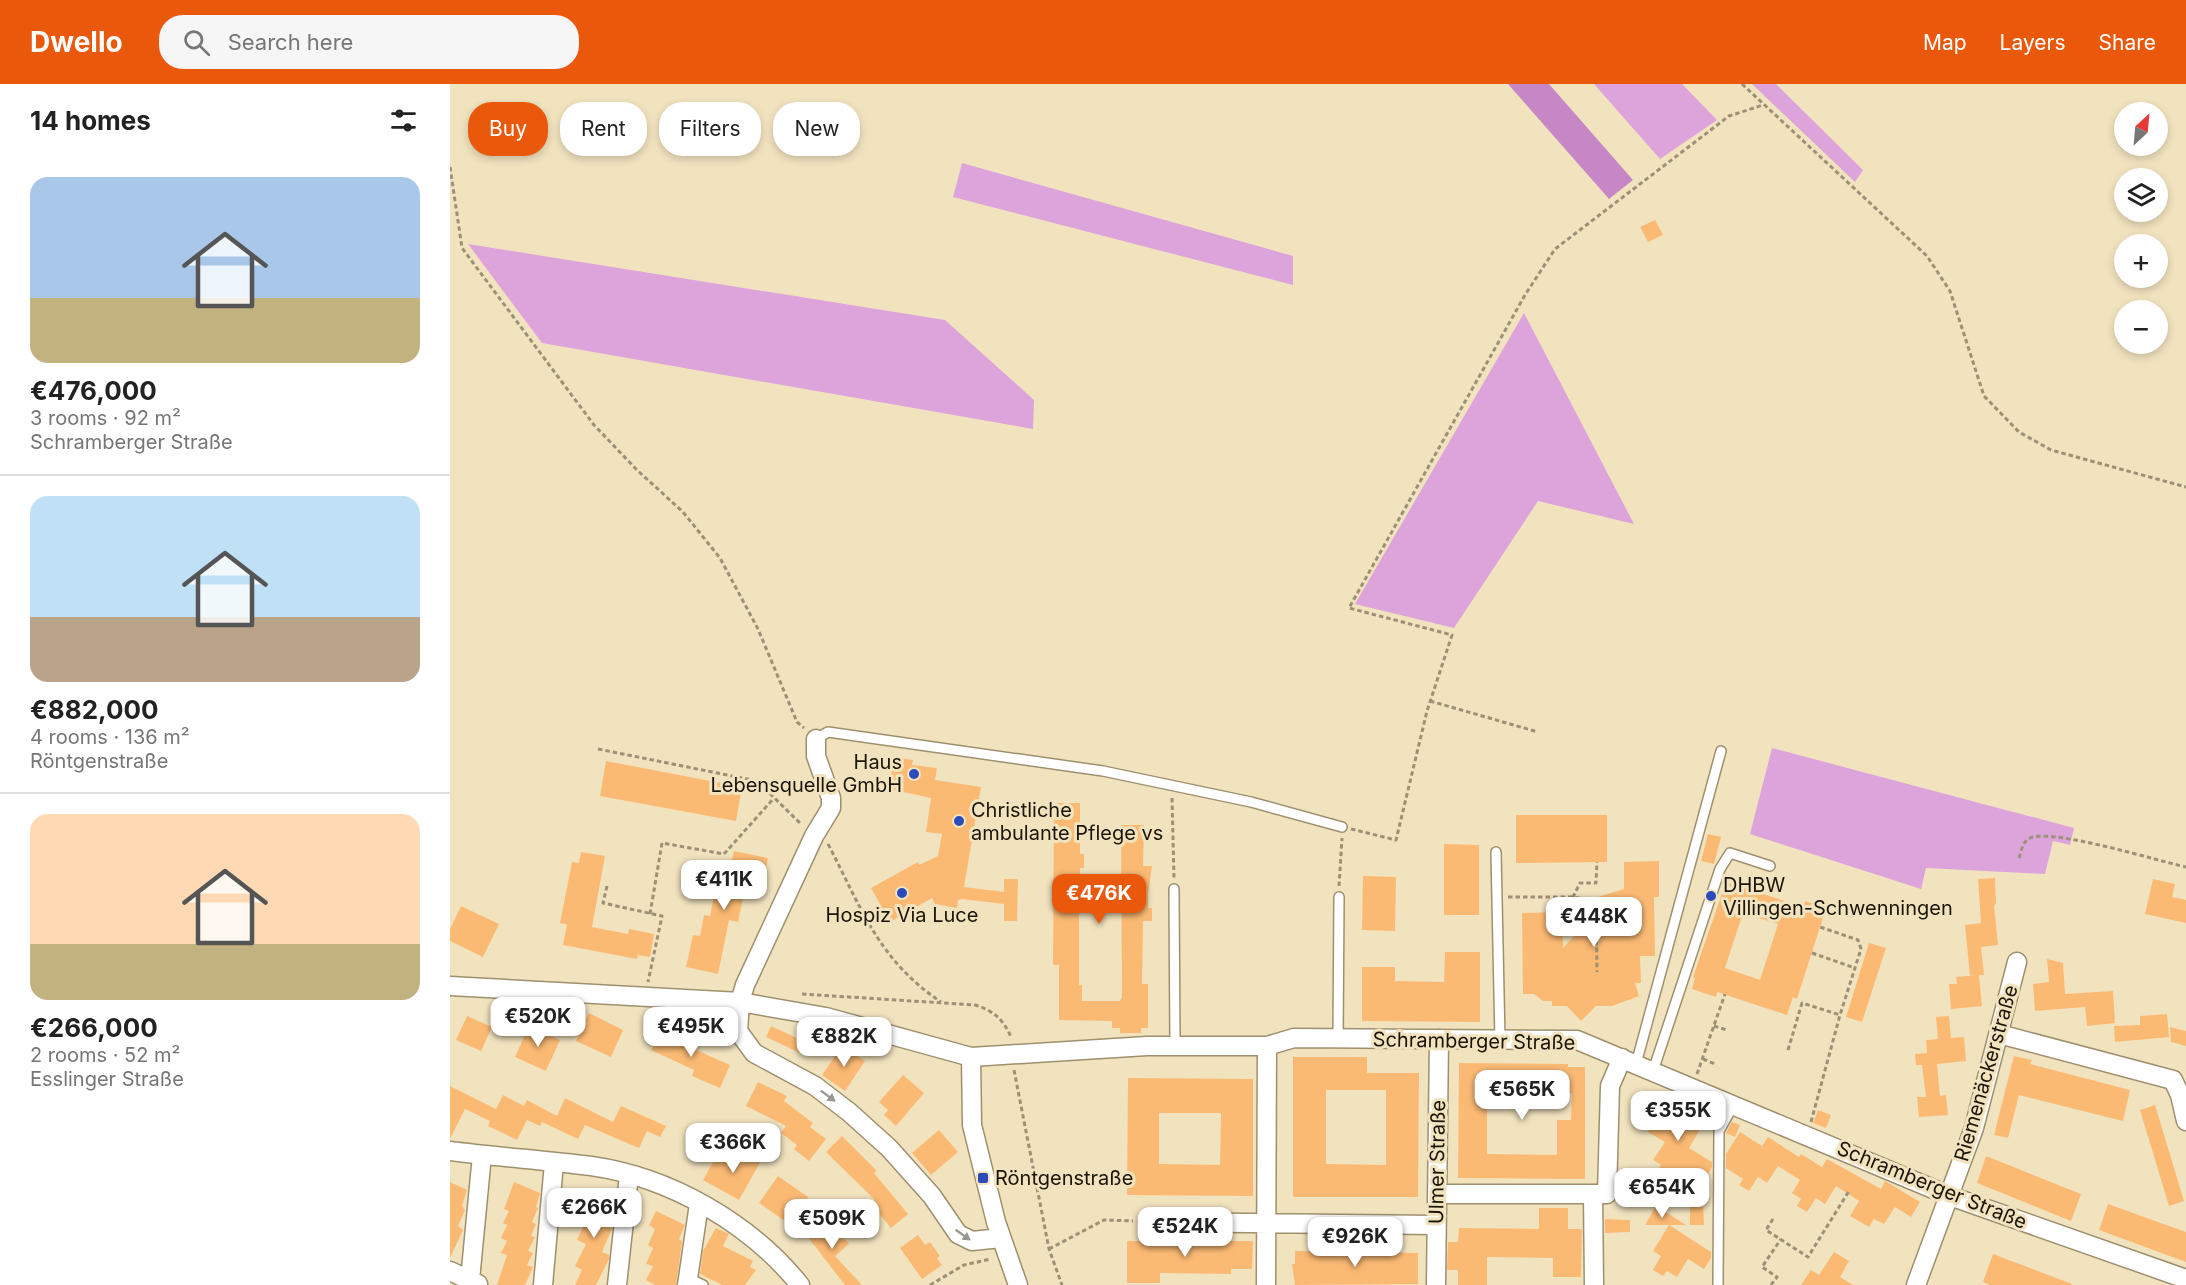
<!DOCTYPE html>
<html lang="en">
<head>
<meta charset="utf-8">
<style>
	body { margin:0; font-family:Inter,sans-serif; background:#f6f6f6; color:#222; height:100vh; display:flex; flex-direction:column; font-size:22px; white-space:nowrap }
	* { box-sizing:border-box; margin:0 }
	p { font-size:20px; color:#767676 }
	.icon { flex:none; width:33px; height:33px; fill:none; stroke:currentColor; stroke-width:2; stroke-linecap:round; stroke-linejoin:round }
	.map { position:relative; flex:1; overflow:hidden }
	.side { display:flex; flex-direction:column; background:#fff; width:450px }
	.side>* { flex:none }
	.guide { position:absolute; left:18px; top:18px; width:570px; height:54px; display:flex; gap:12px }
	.needle { width:39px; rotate:26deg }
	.tools { position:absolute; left:1664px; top:18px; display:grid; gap:12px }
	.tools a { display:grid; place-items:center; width:54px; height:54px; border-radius:50%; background:#fff; box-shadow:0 3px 9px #0003; font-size:30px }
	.price { position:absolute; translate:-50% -51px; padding:0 14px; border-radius:12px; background:#fff; color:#222; font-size:20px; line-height:39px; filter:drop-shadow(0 2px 3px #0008) }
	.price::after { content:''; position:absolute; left:50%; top:36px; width:18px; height:14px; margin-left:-9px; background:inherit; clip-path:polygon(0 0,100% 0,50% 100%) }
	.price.selected { background:#ea580c; color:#fff }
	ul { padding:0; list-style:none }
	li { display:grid; align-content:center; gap:12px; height:318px; padding:0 30px }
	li+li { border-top:2px solid #e0e0e0 }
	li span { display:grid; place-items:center; height:186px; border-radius:18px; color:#555 }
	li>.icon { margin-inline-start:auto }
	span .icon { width:108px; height:108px; fill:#fffc; stroke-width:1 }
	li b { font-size:26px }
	h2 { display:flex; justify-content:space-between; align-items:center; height:72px; padding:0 30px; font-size:26px }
	.pill { padding:0 21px; border-radius:24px; background:#fff; box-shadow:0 3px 9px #0003; font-size:21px; line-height:54px }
	.pill.selected { background:#ea580c; color:#fff }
	header { display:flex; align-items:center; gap:36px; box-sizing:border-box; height:84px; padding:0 30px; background:#ea580c; color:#fff }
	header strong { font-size:28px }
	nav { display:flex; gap:33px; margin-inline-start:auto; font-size:21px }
	.search { width:420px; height:54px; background:#f6f6f6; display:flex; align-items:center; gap:15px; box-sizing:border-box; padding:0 21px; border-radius:24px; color:#767676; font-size:22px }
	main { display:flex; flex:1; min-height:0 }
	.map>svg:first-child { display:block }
</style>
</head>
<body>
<header>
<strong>Dwello</strong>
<div class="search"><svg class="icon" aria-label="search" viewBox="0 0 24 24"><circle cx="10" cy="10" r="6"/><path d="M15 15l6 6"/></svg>Search here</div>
<nav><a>Map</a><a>Layers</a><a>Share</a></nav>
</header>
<main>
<section class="side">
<h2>14 homes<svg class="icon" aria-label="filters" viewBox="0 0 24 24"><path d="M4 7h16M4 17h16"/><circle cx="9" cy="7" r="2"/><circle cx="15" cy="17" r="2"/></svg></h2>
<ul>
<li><span style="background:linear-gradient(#a9c7e8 65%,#c2b280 0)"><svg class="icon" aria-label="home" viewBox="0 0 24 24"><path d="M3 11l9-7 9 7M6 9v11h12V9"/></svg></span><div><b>€476,000</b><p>3 rooms · 92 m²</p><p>Schramberger Straße</p></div></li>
<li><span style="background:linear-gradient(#bfe0f5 65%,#b9a48a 0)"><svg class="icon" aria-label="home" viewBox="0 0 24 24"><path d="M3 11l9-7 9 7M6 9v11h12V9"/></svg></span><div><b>€882,000</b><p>4 rooms · 136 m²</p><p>Röntgenstraße</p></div></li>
<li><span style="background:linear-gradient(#ffd9b3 70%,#c2b280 0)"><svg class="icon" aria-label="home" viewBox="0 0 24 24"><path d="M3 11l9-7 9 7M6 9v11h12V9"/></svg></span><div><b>€266,000</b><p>2 rooms · 52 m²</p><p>Esslinger Straße</p></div></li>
</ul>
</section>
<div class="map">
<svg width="1736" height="1201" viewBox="0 0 1736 1201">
	<rect width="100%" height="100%" fill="#f2e3bf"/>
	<path fill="#dda4dc" d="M 1144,0 L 1232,0 L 1267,36 L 1210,75 Z
		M 1302,0 L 1326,0 L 1413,86 L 1405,98 Z
		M 512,79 L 843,172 L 843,201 L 503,113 Z
		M 18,160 L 495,236 L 584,316 L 583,345 L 92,259 Z
		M 1074,229 L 1184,440 L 1088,417 L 1004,544 L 905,520 Z
		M 1322,664 L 1624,744 L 1620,761 L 1603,757 L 1595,790 L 1476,784 L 1471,805 L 1300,750 Z"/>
	<path fill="#c787c7" d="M 1058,0 L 1099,0 L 1183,96 L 1159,115 Z"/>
	<path fill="#fbba74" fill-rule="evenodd" d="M 1205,136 L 1213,151 L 1198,158 L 1190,143 Z
		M 444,673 L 463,676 L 462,681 L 487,684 L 485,696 L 531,703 L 514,803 L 554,808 L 554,795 L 568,795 L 567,837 L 554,837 L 554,820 L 512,815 L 508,816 L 507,824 L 485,820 L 482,814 L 440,838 L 421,804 L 468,778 L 469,781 L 488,772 L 492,750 L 476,748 L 481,714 L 439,705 Z
		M 156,677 L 292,703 L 286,737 L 150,712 Z
		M 604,719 L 630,719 L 630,770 L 634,770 L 634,784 L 630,784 L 630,815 L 634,815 L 633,829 L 629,829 L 629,901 L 632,901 L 632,917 L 670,917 L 672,913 L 671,741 L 694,741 L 693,782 L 702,782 L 698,810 L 698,824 L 702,824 L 702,837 L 693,837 L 692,900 L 698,900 L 698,944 L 691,944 L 691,949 L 670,949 L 670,944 L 662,944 L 662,937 L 609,936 L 609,881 L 603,881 Z
		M 1066,731 L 1157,731 L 1157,778 L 1066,779 Z
		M 1258,750 L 1271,753 L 1264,780 L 1251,777 Z
		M 994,760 L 1029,761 L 1029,831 L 994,831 Z
		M 284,767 L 318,774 L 313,798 L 297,795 L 288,838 L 279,836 L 268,890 L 236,883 L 243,851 L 250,852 L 254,831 L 260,832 L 269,786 L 279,789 Z
		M 131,768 L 155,772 L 142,843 L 178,850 L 179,845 L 204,850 L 200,873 L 188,871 L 187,875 L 113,861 L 117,840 L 110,839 L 122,778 L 129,779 Z
		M 1209,777 L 1209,813 L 1204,813 L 1205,872 L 1190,872 L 1191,899 L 1185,899 L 1189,912 L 1162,922 L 1146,922 L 1131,937 L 1117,922 L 1102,922 L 1102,917 L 1093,917 L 1084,910 L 1073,910 L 1072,829 L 1112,828 L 1113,864 L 1131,845 L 1149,862 L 1148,813 L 1174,805 L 1174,778 Z
		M 913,792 L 946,793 L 945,847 L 912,846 Z
		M 1545,794 L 1546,820 L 1544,821 L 1548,861 L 1531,863 L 1534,891 L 1529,891 L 1532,922 L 1501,925 L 1499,900 L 1507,900 L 1506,893 L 1527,891 L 1520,892 L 1515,841 L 1531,839 L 1528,795 Z
		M 1703,795 L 1725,800 L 1722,813 L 1736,816 L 1736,839 L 1695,830 Z
		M 1276,798 L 1353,823 L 1355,817 L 1376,824 L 1347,915 L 1343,913 L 1337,931 L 1267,908 L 1266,913 L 1242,905 L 1245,894 L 1243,893 ZM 1293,829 L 1328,840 L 1310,896 L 1275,884 Z
		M 11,822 L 49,840 L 33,873 L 0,857 L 0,845 Z
		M 1419,859 L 1436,864 L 1412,938 L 1396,933 Z
		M 995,868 L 1030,868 L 1030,938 L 912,937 L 912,883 L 945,883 L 945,897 L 994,898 Z
		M 1597,875 L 1613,879 L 1615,910 L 1663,907 L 1665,939 L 1637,942 L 1635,923 L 1585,927 L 1583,900 L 1599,898 Z
		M 139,929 L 173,946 L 161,973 L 126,957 Z
		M 1717,930 L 1719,953 L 1665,958 L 1664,942 L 1690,941 L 1690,932 Z
		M 17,932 L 42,943 L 31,967 L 6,956 Z
		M 1499,932 L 1501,954 L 1514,953 L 1516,977 L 1487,980 L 1490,1012 L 1496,1011 L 1498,1031 L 1469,1033 L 1467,1013 L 1476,1013 L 1472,981 L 1466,981 L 1465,970 L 1477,969 L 1476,956 L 1488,955 L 1486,933 Z
		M 79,942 L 110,956 L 96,987 L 65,973 Z
		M 321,942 L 355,958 L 350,969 L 316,953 Z
		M 213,943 L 239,957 L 237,962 L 280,981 L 270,1004 L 242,992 L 244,986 L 201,966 Z
		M 1720,943 L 1736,947 L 1736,962 L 1721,958 Z
		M 392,962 L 415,977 L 395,1007 L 372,991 Z
		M 1564,972 L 1582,976 L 1580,980 L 1680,1006 L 1673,1037 L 1569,1011 L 1558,1054 L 1544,1051 Z
		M 843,973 L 917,973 L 917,989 L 969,989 L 968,1113 L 843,1113 ZM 876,1006 L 936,1006 L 936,1081 L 876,1080 Z
		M 1009,979 L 1118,980 L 1118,983 L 1135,983 L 1135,1095 L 1008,1094 ZM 1037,1008 L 1122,1009 L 1121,1036 L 1107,1036 L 1107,1071 L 1037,1070 Z
		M 453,991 L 474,1009 L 446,1042 L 434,1031 L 438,1026 L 429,1018 Z
		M 678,994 L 803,995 L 803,1112 L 677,1111 ZM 709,1029 L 771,1029 L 770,1081 L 709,1080 Z
		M 308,998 L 337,1012 L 334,1017 L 363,1039 L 360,1043 L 376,1055 L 359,1077 L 344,1065 L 347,1061 L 331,1049 L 336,1042 L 296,1022 Z
		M 0,1002 L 46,1025 L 53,1011 L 74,1022 L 77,1016 L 107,1032 L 115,1014 L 163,1038 L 171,1022 L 216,1042 L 210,1053 L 197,1047 L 189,1064 L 135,1041 L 128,1055 L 92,1038 L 90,1042 L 77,1036 L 67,1056 L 38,1042 L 40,1037 L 15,1025 L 0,1055 Z
		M 1217,1012 L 1259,1030 L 1239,1064 L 1262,1078 L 1262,1083 L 1255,1095 L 1238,1085 L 1227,1103 L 1217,1097 L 1213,1103 L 1202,1096 L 1211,1081 L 1203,1076 L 1215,1058 L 1198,1048 Z
		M 1705,1021 L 1734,1117 L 1719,1122 L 1690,1026 Z
		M 1368,1026 L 1381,1031 L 1376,1044 L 1363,1039 Z
		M 1282,1038 L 1290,1041 L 1285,1053 L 1276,1049 Z
		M 489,1046 L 508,1068 L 481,1091 L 462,1069 Z
		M 1290,1048 L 1312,1062 L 1318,1053 L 1349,1073 L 1351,1070 L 1372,1083 L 1377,1075 L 1431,1105 L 1435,1097 L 1470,1118 L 1461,1133 L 1445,1123 L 1434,1140 L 1424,1135 L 1419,1143 L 1400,1132 L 1409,1117 L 1386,1102 L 1375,1120 L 1366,1114 L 1357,1128 L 1347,1122 L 1351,1115 L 1342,1109 L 1350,1096 L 1328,1082 L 1317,1099 L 1308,1093 L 1299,1107 L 1289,1101 L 1293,1095 L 1276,1084 L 1276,1070 Z
		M 392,1052 L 427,1087 L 424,1089 L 458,1130 L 441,1144 L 421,1120 L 425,1116 L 376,1068 Z
		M 293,1065 L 312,1075 L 289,1116 L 253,1096 L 266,1073 L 283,1082 Z
		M 1536,1072 L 1631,1110 L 1621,1137 L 1527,1099 Z
		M 328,1092 L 358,1113 L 339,1140 L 309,1119 Z
		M 0,1098 L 17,1106 L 12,1122 L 15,1126 L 8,1142 L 13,1146 L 0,1174 Z
		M 64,1098 L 90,1109 L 86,1123 L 88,1124 L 82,1138 L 86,1140 L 81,1152 L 85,1153 L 78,1167 L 83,1169 L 77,1181 L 83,1183 L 75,1201 L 47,1201 L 57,1171 L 51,1169 L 57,1157 L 51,1154 L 57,1141 L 53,1139 L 59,1127 L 54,1125 Z
		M 140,1106 L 164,1117 L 153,1139 L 162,1144 L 152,1168 L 159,1171 L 159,1175 L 146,1201 L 125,1201 L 132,1186 L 125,1182 L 136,1160 L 127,1156 L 138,1132 L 130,1129 Z
		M 1240,1120 L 1253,1120 L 1254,1141 L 1240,1141 Z
		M 1658,1120 L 1736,1148 L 1736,1178 L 1649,1146 Z
		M 1206,1122 L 1236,1141 L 1195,1141 Z
		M 1089,1124 L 1118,1124 L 1118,1145 L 1132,1145 L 1131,1193 L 1103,1193 L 1103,1174 L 1037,1173 L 1037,1201 L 1008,1201 L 1008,1186 L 997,1186 L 998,1158 L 1008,1158 L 1009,1144 L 1089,1145 Z
		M 206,1127 L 235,1141 L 229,1155 L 232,1157 L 226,1201 L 205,1201 L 196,1196 L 203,1182 L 196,1180 L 203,1164 L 198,1161 L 205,1145 L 199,1141 Z
		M 377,1134 L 399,1160 L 385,1172 L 412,1201 L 395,1201 L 357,1152 Z
		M 1155,1135 L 1180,1136 L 1180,1148 L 1155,1149 Z
		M 1219,1141 L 1261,1168 L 1261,1174 L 1254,1185 L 1238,1175 L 1227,1193 L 1217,1187 L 1213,1192 L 1203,1186 L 1211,1172 L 1203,1167 Z
		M 266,1144 L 279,1150 L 273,1162 L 303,1177 L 300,1183 L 306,1186 L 295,1201 L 272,1201 L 250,1190 L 253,1167 Z
		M 468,1151 L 475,1161 L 480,1158 L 490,1172 L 487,1174 L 492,1181 L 472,1195 L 450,1164 Z
		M 677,1157 L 803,1157 L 802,1185 L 781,1185 L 781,1190 L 710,1189 L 710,1199 L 677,1199 Z
		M 845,1167 L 968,1169 L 968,1200 L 845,1201 L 842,1180 L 845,1180 Z
		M 1384,1168 L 1399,1177 L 1390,1193 L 1403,1201 L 1351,1201 L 1361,1186 L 1369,1191 Z
		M 1543,1170 L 1622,1200 L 1621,1201 L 1540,1201 L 1533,1198 Z"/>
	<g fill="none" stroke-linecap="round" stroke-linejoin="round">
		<g stroke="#9e906e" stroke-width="12">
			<path id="service" d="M 366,655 L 378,648 L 653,687 L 801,718 L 892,743
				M 1046,768 L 1050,956
				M 724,805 L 725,962
				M 888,956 L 889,813
				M 1186,980 L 1271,667
				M 1203,987 L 1270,785 L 1280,769 L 1320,782
				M 238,1194 L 253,1201
				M 1268,1201 L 1269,1047 L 1284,1020"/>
		</g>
		<g stroke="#9e906e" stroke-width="21">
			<path id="minor" d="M 366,655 L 366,672 L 381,714 L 381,724 L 364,752 L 295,901 L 290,918 L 288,947 L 304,969 L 365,1002 L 399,1028 L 439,1064 L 482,1112 L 508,1150 L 522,1157 L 551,1154
				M 0,902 L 290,918 L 376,933 L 521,973 L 697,962 L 817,962 L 844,954 L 1127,956 L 1500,1112 L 1736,1195
				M 1549,950 L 1723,996 L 1730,1011 L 1736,1037
				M 521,973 L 522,1041 L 546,1138 L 568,1201
				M 0,1067 C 47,1073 94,1076 141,1082 C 220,1093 300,1139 350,1201
				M 988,1110 L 1157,1110 L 1160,1002 L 1172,974
				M 1143,1110 L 1144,1201
				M 698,1138 L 986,1141
				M 0,1187 L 28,1200
				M 20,1196 L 32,1071
				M 93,1201 L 104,1079
				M 167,1201 L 179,1091
				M 237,1201 L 249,1120
				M 816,1201 L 817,962
				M 986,1201 L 989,955
				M 1466,1201 L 1524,1044 L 1567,878"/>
		</g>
		<path stroke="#9c9176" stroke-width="3" stroke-dasharray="4.5 3" stroke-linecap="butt" d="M 1292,0 L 1477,172 L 1500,207 L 1534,312 L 1569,348 L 1601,366 L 1736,403
			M 0,83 L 12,164 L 144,341 L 187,386 L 233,428 L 270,474 L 308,545 L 347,638 L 354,644
			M 980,617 L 1088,648
			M 148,665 L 307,697 L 351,740
			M 722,714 L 724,794
			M 901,745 L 946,756 L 977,627 L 1002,551 L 899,524 L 1075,211 L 1105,165 L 1279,32 L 1313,21
			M 378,760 C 411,823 428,876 491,918
			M 1569,774 C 1572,766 1572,758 1580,754 C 1602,744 1708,777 1736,783
			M 157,802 L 153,819 L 212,832 L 198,898
			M 889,802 L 892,754
			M 1058,813 L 1123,813 L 1146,817 L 1147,888
			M 200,830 L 212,759 L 274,770 L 324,714
			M 1123,851 L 1123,813 L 1130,799 L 1146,799 L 1147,778
			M 1362,869 L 1405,884
			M 352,910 L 525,921 C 544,927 553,935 561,953
			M 1264,942 L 1277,946
			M 1338,966 L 1352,919 L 1390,931
			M 1253,975 L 1265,980
			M 564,986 L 599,1165 L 612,1201
			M 1247,990 L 1275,910
			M 1361,1038 L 1390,931 L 1411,865 L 1408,856 L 1370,843
			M 1323,1135 L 1316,1146 L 1358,1173 L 1399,1107
			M 599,1165 L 654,1136 L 683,1137
			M 480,1201 L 514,1181 L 541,1175
			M 1321,1201 L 1327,1193 L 1312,1183 L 1331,1155"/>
		<use href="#service" stroke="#fff" stroke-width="9"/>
		<use href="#minor" stroke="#fff" stroke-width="18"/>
	</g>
	<defs><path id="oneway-solid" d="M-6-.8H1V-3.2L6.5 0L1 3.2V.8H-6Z" transform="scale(1.5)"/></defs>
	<g fill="#989690">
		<use href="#oneway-solid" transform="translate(378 1012) rotate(37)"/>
		<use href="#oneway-solid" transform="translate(513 1151) rotate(35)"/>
	</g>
	<g fill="#2c4bbb" stroke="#f2e3bf" stroke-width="2">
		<circle cx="464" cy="690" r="6"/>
		<circle cx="509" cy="737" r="6"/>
		<circle cx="452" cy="809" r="6"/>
		<circle cx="1261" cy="812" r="6"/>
		<rect x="527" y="1088" width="12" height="12" rx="3"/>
	</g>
	<g text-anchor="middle" stroke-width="6" stroke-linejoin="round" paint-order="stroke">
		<g font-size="20" fill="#1a1508" stroke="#f2e3bf" text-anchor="start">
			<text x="452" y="685" text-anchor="end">Haus<tspan x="452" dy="23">Lebensquelle GmbH</tspan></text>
			<text x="521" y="733">Christliche<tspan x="521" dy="23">ambulante Pflege vs</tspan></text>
			<text x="1273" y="808">DHBW<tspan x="1273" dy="23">Villingen-Schwenningen</tspan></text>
			<text x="452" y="838" text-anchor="middle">Hospiz Via Luce</text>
			<text x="545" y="1101">Röntgenstraße</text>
		</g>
		<g font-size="20" fill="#1a1508" stroke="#f2e3bf">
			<text transform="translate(1024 957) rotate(1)" y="7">Schramberger Straße</text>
			<text transform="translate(1536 989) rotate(-74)" y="7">Riemenäckerstraße</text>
			<text transform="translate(987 1078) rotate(-89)" y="7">Ulmer Straße</text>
			<text transform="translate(1482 1101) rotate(22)" y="7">Schramberger Straße</text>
		</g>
	</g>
</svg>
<div class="tools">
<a><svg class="needle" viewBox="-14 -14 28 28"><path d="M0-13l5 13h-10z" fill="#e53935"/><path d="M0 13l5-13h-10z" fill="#767676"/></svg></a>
<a><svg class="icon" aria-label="layers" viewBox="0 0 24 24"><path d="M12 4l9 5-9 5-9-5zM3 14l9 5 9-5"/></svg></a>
<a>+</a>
<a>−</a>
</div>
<b class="price" style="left:274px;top:827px">€411K</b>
<b class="price selected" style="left:649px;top:841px">€476K</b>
<b class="price" style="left:1144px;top:864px">€448K</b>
<b class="price" style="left:88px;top:964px">€520K</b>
<b class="price" style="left:241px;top:974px">€495K</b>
<b class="price" style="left:394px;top:984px">€882K</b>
<b class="price" style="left:1072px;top:1037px">€565K</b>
<b class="price" style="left:1228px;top:1058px">€355K</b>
<b class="price" style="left:283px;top:1090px">€366K</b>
<b class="price" style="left:1212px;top:1135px">€654K</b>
<b class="price" style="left:144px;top:1155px">€266K</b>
<b class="price" style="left:382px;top:1166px">€509K</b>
<b class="price" style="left:735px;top:1174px">€524K</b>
<b class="price" style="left:905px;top:1184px">€926K</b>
<div class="guide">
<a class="pill selected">Buy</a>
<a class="pill">Rent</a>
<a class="pill">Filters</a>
<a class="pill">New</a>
</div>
</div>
</main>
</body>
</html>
